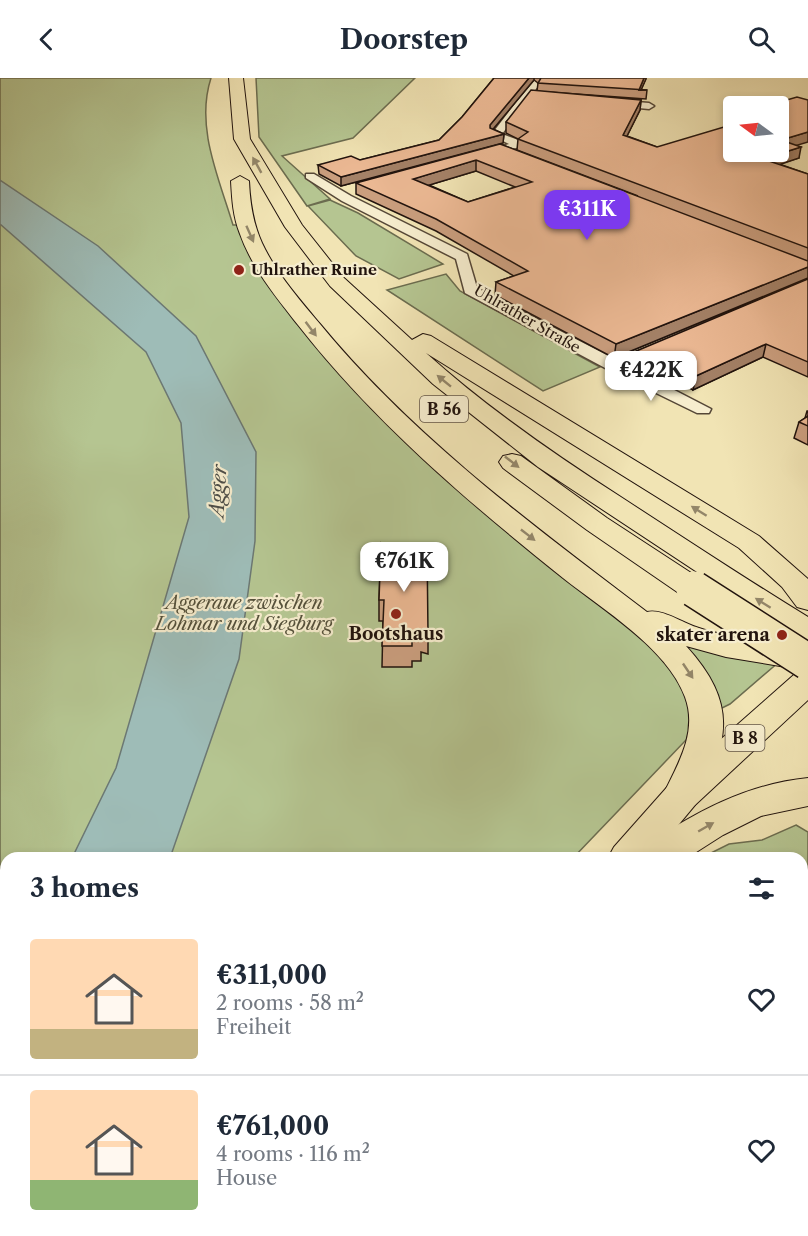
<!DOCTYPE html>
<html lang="en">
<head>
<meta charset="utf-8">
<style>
	body { margin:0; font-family:"Libre Caslon Text",serif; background:#f6f6f7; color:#1f2937; height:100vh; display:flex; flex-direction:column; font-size:22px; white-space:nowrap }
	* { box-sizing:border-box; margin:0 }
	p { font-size:20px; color:#747a83 }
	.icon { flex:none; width:33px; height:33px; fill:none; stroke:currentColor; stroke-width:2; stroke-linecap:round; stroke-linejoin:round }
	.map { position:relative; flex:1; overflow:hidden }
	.panel { position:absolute; left:0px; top:774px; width:808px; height:384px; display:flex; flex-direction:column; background:#fff; border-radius:18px 18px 0 0; box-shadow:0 3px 9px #0003 }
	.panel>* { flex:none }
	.needle { width:39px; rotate:285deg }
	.tools { position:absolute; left:723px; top:18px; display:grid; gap:12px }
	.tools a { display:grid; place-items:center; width:66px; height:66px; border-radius:6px; background:#fff; box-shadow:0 3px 9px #0003; font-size:30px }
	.price { position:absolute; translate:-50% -51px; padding:0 14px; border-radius:12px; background:#fff; color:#222; font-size:20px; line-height:39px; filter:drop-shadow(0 2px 3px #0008) }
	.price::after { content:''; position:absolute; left:50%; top:36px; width:18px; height:14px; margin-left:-9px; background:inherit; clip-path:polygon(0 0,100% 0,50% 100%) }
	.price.active { background:#7c3aed; color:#fff }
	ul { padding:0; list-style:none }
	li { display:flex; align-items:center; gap:18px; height:150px; padding:0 30px }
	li+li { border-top:2px solid #e0e1e3 }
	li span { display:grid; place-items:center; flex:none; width:168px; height:120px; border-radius:6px; color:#555 }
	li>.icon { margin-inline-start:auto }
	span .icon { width:72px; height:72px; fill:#fffc; stroke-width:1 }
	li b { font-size:26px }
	h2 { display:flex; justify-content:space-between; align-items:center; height:72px; padding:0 30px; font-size:26px }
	header { display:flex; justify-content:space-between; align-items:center; height:78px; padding:0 30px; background:#fff; font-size:27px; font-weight:700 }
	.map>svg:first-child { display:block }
</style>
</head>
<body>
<header><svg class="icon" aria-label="back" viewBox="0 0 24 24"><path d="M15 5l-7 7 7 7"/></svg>Doorstep<svg class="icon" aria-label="search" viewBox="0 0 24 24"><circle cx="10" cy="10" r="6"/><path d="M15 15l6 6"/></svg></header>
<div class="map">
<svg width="808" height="1158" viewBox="0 0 808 1158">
	<rect width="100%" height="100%" fill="#f1e4b4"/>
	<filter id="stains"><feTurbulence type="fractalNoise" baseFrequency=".00333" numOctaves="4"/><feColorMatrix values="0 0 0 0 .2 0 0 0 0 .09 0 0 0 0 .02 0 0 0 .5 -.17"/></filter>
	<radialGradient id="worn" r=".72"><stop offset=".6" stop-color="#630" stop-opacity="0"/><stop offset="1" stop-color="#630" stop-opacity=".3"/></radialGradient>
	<path fill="#b5c591" stroke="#6b6c4f" stroke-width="1.5" d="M 0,0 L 211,0 C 195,49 219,100 233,147 L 241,147 L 369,320 L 654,554 L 695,626 L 687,661 L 573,780 L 6,780 L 6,1152 L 238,1152 L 233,1158 L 0,1158 Z
		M 256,0 L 415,0 L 353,60 L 282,78 L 330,121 L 307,128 L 259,59 Z
		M 330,122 L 358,135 L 443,186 L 399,201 L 356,178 L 308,128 Z
		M 446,196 L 460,213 L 600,289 L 543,313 L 387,212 Z
		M 685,565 L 779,584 L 730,626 L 722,630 L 682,574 Z
		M 796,747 L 808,754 L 808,1158 L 397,1158 L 402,1152 L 802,1152 L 802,780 L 701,780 L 729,766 L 762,762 Z"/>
	<path fill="#9ebcb7" stroke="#6c7873" stroke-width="1.5" d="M 0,102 L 98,168 L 196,258 L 256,374 L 255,463 L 239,581 L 170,780 L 72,780 L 116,690 L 189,439 L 181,345 L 146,274 L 0,146 Z
		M 6,915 L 6,1152 L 37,1152 L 35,1158 L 0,1158 L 0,927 Z"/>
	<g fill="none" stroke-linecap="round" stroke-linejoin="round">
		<g stroke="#554737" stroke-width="3">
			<path id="minor" d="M 534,1 L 542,3 L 502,56 L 524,64 L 524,68 L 475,80 L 475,76 L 509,66 L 491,57 Z
				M 611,22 L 649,25 L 654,28 L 649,31 L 607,27 L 606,25 Z
				M 306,96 L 314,96 L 351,118 L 467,176 L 477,210 L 711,331 L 709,335 L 697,335 L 607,291 L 465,215 L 456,181 L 342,123 L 306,100 Z"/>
		</g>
		<g stroke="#21130d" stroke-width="2">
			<path id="primary" d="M 808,591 L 808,622 L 695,727 L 651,780 L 608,780 L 614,769 L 669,707 L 796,595 Z
				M 284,1152 L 338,1152 L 336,1158 L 282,1158 Z"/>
		</g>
		<g stroke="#21130d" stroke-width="2">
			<path id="trunk" d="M 229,0 L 243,0 L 250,61 L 302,147 L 344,200 L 412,262 L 423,256 L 431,258 L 759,458 L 808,501 L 808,532 L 797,529 L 782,509 L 739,470 L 426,275 C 487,330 555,377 624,421 C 685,461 746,501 808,539 L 808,563 L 797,560 L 538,389 L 433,306 L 330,208 L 285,149 L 234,61 Z
				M 240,98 L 249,103 C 250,125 253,145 262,165 C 276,195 299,221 320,246 C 413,359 531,446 647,534 C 662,530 684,546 699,550 C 734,562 772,562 808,571 L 808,591 L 804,592 L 726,579 L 686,568 C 738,625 730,664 695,727 L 682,731 L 669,727 L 663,717 C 678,686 698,654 685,619 C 667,570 602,531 563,500 C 467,423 374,344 298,247 C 276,219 252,190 240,156 C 233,139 232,121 231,103 Z
				M 512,376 L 521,378 L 607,440 L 705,504 L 709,511 L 705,518 L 694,521 L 683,518 L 587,452 L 503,390 L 499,384 L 503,378 Z
				M 808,700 L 808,728 L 761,738 L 723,757 L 687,780 L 637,780 L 643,769 C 694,735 746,706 808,700 Z"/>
		</g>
		<use href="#minor" fill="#f6edce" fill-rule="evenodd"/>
		<use href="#primary" fill="#f1e4b4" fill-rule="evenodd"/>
		<use href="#trunk" fill="#f1e4b4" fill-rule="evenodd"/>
		<g stroke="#21130d" stroke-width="38" stroke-linecap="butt">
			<path id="trunk-bridge" d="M 694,511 L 808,584"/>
		</g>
		<use href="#trunk-bridge" stroke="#f1e4b4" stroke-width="35"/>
	</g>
	<path fill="#ca9e7e" stroke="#21130d" stroke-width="1.5" fill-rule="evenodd" d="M 494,0 L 646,0 L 641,12 L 647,12 L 646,21 L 548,14 L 641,22 L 640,32 L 627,58 L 657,69 L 797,67 L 799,80 L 779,86 L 808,96 L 808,200 L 614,280 L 495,217 L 496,204 L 514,198 L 436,153 L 356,116 L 356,105 L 500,66 L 638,118 L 517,72 L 518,61 L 506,55 L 506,44 L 537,13 L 538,5 L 534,2 L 493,51 L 504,56 L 503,65 L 341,108 L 319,96 L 318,87 L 360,82 L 439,62 L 462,39 ZM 476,93 L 515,109 L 468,124 L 429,107 Z
		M 808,201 L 808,299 L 763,279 L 693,312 L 667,299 L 661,302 L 631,288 L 634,274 Z
		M 807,333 L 808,333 L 808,367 L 794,360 L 799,344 L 805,340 Z
		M 381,466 L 428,555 L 428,576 L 421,574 L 421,583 L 412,583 L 412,589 L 382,589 L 383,543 L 379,543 L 379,522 Z"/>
	<path fill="#a48167" stroke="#21130d" stroke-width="1.5" d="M 529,0 L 534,0 L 534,2 L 489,56 L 490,47 Z
		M 644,0 L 646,0 L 646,1 L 641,12 L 639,12 Z
		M 641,22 L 640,32 L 622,68 L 623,57 Z
		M 808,54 L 808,64 L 778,73 L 781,62 Z
		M 504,56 L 503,65 L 341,108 L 341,99 Z
		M 801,69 L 799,80 L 761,93 L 763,81 Z
		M 476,82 L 476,93 L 413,112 L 413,101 Z
		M 808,189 L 808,200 L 614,280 L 616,266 Z
		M 766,266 L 763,279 L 693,312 L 696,298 Z
		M 670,285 L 667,299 L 661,302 L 663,288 Z"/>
	<path fill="#ebb893" stroke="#21130d" stroke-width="1.5" fill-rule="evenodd" d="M 494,0 L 529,0 L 490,47 L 490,50 L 504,56 L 341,99 L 318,87 L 351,78 L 360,82 L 439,62 L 462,39 Z
		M 541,0 L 644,0 L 639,12 L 647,12 L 538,5 Z
		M 531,12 L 641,22 L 623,57 L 657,69 L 734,46 L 734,74 L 778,74 L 778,28 L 766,28 L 797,19 L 808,22 L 808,54 L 781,62 L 801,69 L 763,81 L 808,96 L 808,170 L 518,61 L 528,54 L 506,44 Z
		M 500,66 L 808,183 L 808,189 L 616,266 L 496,204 L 528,193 L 436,141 L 356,105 ZM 476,82 L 532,104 L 468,124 L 413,101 Z
		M 808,201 L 808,284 L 766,266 L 696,298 L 670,285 L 663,288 L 634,274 Z
		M 808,338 L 808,348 L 799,344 Z
		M 381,466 L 427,466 L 428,555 L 421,553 L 421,562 L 412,562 L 412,568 L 382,568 L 384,522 L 379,522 Z"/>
	<defs><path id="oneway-solid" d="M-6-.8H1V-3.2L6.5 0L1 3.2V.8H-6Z" transform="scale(1.5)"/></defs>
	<g fill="#938669">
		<use href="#oneway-solid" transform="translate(257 87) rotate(-119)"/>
		<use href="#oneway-solid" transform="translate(250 156) rotate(66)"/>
		<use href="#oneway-solid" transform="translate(311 251) rotate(53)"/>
		<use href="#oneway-solid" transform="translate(444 303) rotate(-141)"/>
		<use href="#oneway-solid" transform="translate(512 384) rotate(38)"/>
		<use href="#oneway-solid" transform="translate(699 433) rotate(-148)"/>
		<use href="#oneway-solid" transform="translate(528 457) rotate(38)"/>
		<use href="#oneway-solid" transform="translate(763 525) rotate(-148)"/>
		<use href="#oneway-solid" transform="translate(688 593) rotate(56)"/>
		<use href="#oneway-solid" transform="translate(706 749) rotate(-30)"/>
	</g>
	<g fill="#8f2418" stroke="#f6edce" stroke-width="2">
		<circle cx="239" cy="192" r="6"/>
		<circle cx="396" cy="536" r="6"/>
		<circle cx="782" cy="557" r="6"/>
	</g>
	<g text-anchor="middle" stroke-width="4.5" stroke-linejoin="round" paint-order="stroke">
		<g font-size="15" font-weight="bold" fill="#21130d" stroke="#f6edce" text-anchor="start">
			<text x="251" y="197">Uhlrather Ruine</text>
		</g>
		<g font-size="15" fill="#21130d" stroke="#f6edce">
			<text transform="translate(527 241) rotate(30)" y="5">Uhlrather Straße</text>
		</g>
		<g fill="#f6edce" stroke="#615447" stroke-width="1.5">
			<rect x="420" y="318" width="48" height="26" rx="4.5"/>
			<rect x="725.5" y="647" width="39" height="26" rx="4.5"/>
		</g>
		<g font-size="16" font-weight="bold" fill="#21130d">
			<text x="444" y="337">B 56</text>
			<text x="745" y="666">B 8</text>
		</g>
		<g font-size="18" font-style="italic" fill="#55513b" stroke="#f6edce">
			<text x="244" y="531">Aggeraue zwischen<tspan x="244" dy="21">Lohmar und Siegburg</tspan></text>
		</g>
		<g font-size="18" font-weight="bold" fill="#21130d" stroke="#f6edce">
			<text x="396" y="562">Bootshaus</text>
			<text x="770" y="563" text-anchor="end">skater arena</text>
		</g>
		<g font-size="20" font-style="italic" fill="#4d4e48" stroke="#f6edce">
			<text transform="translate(218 413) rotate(-87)" y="7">Agger</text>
		</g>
	</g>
	<rect width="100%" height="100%" filter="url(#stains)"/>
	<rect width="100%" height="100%" fill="url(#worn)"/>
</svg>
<div class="tools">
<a><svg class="needle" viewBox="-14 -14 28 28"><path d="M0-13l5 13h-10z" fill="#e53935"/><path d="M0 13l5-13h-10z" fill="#747a83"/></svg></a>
</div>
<b class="price active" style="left:587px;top:163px">€311K</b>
<b class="price" style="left:651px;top:324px">€422K</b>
<b class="price" style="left:404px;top:515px">€761K</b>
<section class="panel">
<h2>3 homes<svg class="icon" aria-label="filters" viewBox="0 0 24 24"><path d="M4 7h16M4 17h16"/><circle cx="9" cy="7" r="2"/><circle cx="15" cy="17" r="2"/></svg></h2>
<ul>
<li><span style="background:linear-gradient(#ffd9b3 75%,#c2b280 0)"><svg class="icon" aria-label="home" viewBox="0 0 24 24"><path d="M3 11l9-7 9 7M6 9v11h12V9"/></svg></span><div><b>€311,000</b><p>2 rooms · 58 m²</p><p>Freiheit</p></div><svg class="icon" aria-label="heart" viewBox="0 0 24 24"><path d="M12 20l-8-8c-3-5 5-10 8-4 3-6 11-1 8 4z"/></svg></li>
<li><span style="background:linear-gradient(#ffd9b3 75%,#8fb573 0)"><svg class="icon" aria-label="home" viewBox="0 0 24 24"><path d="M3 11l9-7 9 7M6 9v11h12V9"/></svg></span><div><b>€761,000</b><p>4 rooms · 116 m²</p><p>House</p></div><svg class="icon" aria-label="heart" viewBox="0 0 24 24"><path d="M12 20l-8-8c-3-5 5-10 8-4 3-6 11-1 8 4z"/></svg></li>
</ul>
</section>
</div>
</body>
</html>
